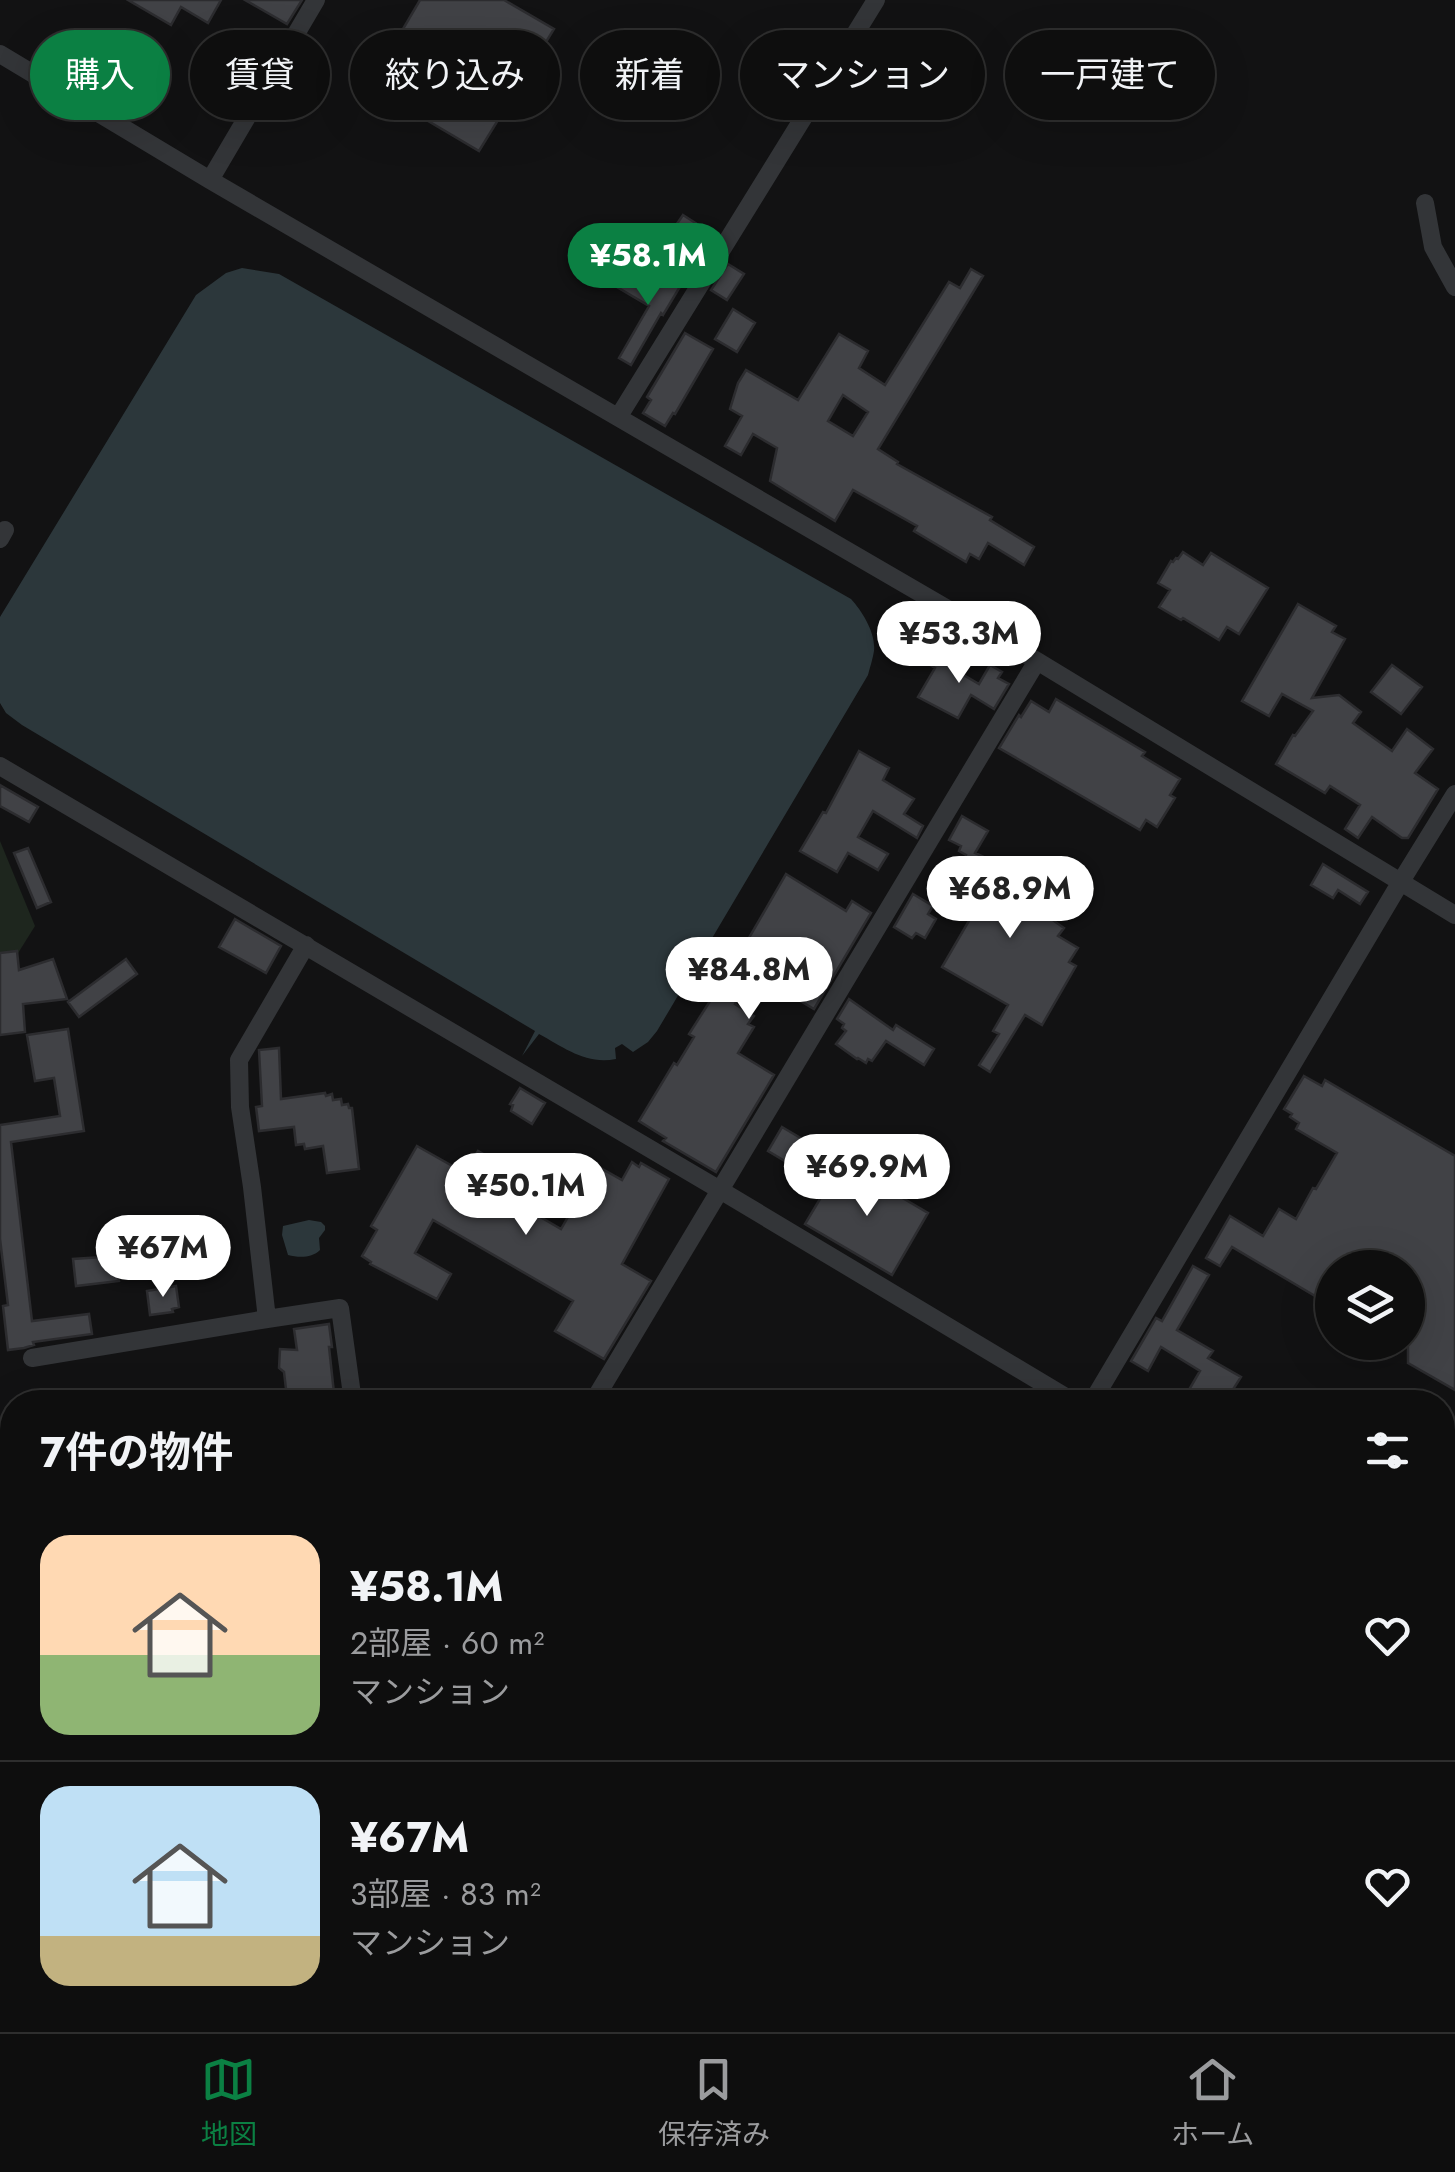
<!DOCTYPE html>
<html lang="ja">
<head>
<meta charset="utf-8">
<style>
	body { margin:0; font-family:Jost,"Noto Sans JP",sans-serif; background:#1c1c1c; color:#f1f3f6; height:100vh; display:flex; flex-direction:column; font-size:38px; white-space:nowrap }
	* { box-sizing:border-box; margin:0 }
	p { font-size:32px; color:#9b9c9e }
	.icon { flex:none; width:55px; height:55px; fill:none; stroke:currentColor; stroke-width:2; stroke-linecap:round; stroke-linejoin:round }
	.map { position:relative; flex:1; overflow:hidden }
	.drawer { position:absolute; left:0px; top:1390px; width:1455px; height:642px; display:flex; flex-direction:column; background:#0e0e0e; border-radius:40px 40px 0 0; box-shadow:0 10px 40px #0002,0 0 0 2px #2e2e2e }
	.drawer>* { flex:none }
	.banner { position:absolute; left:30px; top:30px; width:1395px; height:90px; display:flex; gap:20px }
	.tools { position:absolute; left:1315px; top:1250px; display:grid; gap:20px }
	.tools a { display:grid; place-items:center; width:110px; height:110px; border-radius:50%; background:#0e0e0e; box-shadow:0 10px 40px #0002,0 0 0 2px #2e2e2e; font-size:50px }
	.price { position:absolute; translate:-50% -85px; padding:0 22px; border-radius:35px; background:#fff; color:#222; font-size:32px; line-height:65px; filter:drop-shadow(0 2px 5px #0008) }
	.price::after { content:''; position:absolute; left:50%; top:60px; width:30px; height:22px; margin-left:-15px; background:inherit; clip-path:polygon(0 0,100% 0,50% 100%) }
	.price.current { background:#0b8043; color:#fff }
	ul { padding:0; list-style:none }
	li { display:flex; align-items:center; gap:30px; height:250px; padding:0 40px }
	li+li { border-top:2px solid #2e2e2e }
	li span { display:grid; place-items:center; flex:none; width:280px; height:200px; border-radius:30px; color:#555 }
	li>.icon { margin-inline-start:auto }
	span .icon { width:120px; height:120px; fill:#fffc; stroke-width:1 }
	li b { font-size:42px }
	h2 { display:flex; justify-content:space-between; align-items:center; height:120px; padding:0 40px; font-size:42px }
	.chip { padding:0 35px; border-radius:45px; background:#0e0e0e; box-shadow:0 10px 40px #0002,0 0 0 2px #2e2e2e; font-size:35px; line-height:90px }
	.chip.current { background:#0b8043; color:#fff }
	.tab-bar { display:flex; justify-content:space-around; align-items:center; height:140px; border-top:2px solid #2e2e2e; background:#0e0e0e; font-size:28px; color:#9b9c9e }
	.tab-bar a { display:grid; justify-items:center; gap:5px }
	.tab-bar .current { color:#0b8043 }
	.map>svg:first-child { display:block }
</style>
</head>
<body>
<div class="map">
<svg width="1455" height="2032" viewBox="0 0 1455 2032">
	<rect width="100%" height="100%" fill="#121213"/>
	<path fill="#1e261e" d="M 0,841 L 35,926 L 5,974 L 0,971 Z"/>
	<path fill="#2c373b" d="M 242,268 L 279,274 L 851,599 C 862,611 876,633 874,651 C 873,658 870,667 868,675 L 657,1031 L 648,1042 L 633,1052 L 622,1044 L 615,1048 L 616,1059 C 586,1065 565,1048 539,1034 L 522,1056 L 535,1031 L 22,725 L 6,713 L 0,703 L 0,617 L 196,295 L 226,273 Z
		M 309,1220 L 321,1222 L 325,1226 L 325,1230 L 319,1238 L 320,1250 C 312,1258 299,1258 288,1255 L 282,1235 L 283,1226 Z
		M 1455,1948 L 1455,2032 L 1369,2032 L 1377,2020 L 1442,2020 L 1443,1959 Z"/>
	<path fill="#414246" stroke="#2c2c2f" stroke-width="2.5" fill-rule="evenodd" d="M 128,0 L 221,0 L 208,23 L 181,7 L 171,25 Z
		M 245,0 L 302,0 L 287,24 Z
		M 420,0 L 504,0 L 554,29 L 479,151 L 364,83 L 388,43 L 393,46 Z
		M 683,215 L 708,231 L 695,250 L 672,231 Z
		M 728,264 L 744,274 L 727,300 L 711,290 Z
		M 971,269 L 983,276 L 878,449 L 898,462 L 897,464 L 992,517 L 990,520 L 1034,547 L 1024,565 L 988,543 L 979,559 L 970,554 L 966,562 L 914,531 L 917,526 L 853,490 L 835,521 L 770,481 L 777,448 L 753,434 L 741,455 L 725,446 L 742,416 L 730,409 L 738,383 L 746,370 L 798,400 L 839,334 L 868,351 L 859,368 L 885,385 L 949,282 L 960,288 ZM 843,395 L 868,412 L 853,436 L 828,421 Z
		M 665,271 L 684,280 L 663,315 L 661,313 L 631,365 L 619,358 L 649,306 L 617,287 L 626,273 L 653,289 Z
		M 733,309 L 755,323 L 737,352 L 715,339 Z
		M 685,333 L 713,349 L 675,414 L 673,413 L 665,426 L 643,413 L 651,400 L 647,397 Z
		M 1183,552 L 1203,565 L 1211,553 L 1268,588 L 1239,634 L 1227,627 L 1219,640 L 1183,618 L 1181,620 L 1159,607 L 1170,590 L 1158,583 L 1171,561 L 1173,562 L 1176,558 L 1178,559 Z
		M 1298,604 L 1336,626 L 1332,632 L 1345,639 L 1312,698 L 1339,695 L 1361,712 L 1353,723 L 1392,751 L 1407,729 L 1433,749 L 1415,773 L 1438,789 L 1408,838 L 1402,838 L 1372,817 L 1358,838 L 1345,829 L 1360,805 L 1330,786 L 1325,793 L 1276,764 L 1293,735 L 1295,736 L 1313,711 L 1282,694 L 1269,716 L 1242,701 Z
		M 936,648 L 955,658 L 950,667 L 979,684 L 990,665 L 1002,672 L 998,678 L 1009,684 L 994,709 L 971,695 L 958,718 L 918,697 L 935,668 L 927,663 Z
		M 1392,665 L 1422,687 L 1401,714 L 1371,692 Z
		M 1056,699 L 1145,752 L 1142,756 L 1180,779 L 1170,795 L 1175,798 L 1157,827 L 1146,820 L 1140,830 L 999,748 L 1019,715 L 1021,717 L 1031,701 L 1049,712 Z
		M 859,751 L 889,768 L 883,780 L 914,799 L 904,814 L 923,826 L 917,838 L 873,811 L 858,837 L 888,854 L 878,870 L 848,853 L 837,872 L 800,851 L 823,812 L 826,813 Z
		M 0,785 L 38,807 L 29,822 L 0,806 Z
		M 962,816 L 988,831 L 975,853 L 984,857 L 980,865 L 1003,880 L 1012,864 L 1063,891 L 1056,904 L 1062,907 L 1054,921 L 1064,928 L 1058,936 L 1078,948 L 1069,962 L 1076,966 L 1042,1025 L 1025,1015 L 990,1072 L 979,1065 L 999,1034 L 993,1031 L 1008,1005 L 942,967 L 984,895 L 954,876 L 966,855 L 959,851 L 961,846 L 949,840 Z
		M 28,848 L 51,902 L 37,908 L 14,853 Z
		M 1323,864 L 1368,892 L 1360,904 L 1338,890 L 1333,898 L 1311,885 Z
		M 786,874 L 846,911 L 852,901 L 871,913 L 814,1009 L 753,973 L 735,1004 L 754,1016 L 748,1024 L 754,1027 L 738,1053 L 774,1075 L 716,1172 L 663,1141 L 666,1138 L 639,1121 L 674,1063 L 677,1065 L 694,1037 L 689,1034 L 735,962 Z
		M 913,894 L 933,906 L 928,914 L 936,919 L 925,938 L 916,933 L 912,938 L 894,927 Z
		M 235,919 L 281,946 L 266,973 L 219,947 Z
		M 17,951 L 19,970 L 53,959 L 67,999 L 23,1004 L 25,1032 L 0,1035 L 0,953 Z
		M 126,959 L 137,974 L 79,1017 L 68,1002 Z
		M 849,999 L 893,1030 L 896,1025 L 934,1049 L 924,1065 L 886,1041 L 872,1061 L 868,1059 L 866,1063 L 858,1058 L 857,1059 L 836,1044 L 846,1031 L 842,1028 L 844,1024 L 837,1019 Z
		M 68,1029 L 84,1131 L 11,1142 L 32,1321 L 89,1314 L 92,1334 L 33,1342 L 34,1345 L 24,1348 L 8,1350 L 3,1306 L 8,1305 L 0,1239 L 0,1125 L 60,1116 L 54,1078 L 35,1081 L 27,1035 Z
		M 279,1048 L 281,1099 L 325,1093 L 326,1096 L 332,1094 L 333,1100 L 341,1099 L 342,1105 L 348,1104 L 349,1108 L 352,1108 L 359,1169 L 327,1173 L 323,1146 L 305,1149 L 304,1144 L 296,1145 L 294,1127 L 259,1131 L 256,1107 L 262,1106 L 259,1050 Z
		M 1304,1076 L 1322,1086 L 1325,1080 L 1455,1156 L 1455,1390 L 1408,1363 L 1408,1268 L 1332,1268 L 1332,1306 L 1232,1247 L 1220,1266 L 1206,1258 L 1230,1216 L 1263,1236 L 1279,1209 L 1296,1219 L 1313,1188 L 1316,1189 L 1337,1153 L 1296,1129 L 1299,1123 L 1290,1117 L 1292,1114 L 1284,1109 Z
		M 520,1088 L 545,1103 L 532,1124 L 511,1111 L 513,1105 L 510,1104 Z
		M 782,1127 L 814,1146 L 800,1170 L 768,1151 Z
		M 417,1146 L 465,1173 L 478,1151 L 495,1161 L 482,1183 L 561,1229 L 584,1189 L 575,1184 L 588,1161 L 622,1180 L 632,1162 L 639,1167 L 641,1163 L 669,1179 L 622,1264 L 651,1281 L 604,1359 L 555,1331 L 573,1301 L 433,1220 L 415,1253 L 451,1274 L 437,1299 L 370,1264 L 371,1262 L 362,1256 L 377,1230 L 371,1226 Z
		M 850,1167 L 928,1213 L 892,1275 L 805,1224 L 836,1172 L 844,1177 Z
		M 161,1235 L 165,1257 L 134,1262 L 131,1240 Z
		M 117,1256 L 119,1281 L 76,1286 L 73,1259 Z
		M 1193,1266 L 1209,1275 L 1177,1330 L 1213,1351 L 1208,1358 L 1241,1377 L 1225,1402 L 1215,1402 L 1190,1388 L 1200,1371 L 1161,1347 L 1148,1371 L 1131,1361 L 1156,1318 L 1162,1321 Z
		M 176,1286 L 179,1307 L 172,1309 L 173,1312 L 150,1315 L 147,1291 Z
		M 329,1324 L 332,1347 L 329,1347 L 334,1393 L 287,1398 L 284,1372 L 279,1368 L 280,1349 L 297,1350 L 294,1329 Z"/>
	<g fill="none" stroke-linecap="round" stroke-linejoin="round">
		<path stroke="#333538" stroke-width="18" d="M 0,54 L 210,180 L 1037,661 L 1455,915
			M 210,180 L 316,0
			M 1425,203 L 1433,247 L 1455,287
			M 619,416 L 876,0
			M 0,539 L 5,530
			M 0,766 L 720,1190 L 1074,1402
			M 306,945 L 239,1060 L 240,1107 L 252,1187 L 267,1319 L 340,1308 L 353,1402
			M 32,1358 L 267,1319
			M 593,1402 L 1037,661
			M 1092,1402 L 1400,883 L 1455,794
			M 1442,1618 L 1455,1625
			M 0,1889 L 4,1893 L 0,1897
			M 0,1964 L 12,1969
			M 123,2020 L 147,2032
			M 918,2020 L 938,2032
			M 701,2032 L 709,2020"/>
	</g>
</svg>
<div class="tools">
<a><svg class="icon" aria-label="layers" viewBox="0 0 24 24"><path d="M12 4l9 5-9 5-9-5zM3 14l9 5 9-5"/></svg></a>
</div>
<b class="price current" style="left:648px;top:308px">¥58.1M</b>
<b class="price" style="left:959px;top:686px">¥53.3M</b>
<b class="price" style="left:1010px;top:941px">¥68.9M</b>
<b class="price" style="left:749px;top:1022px">¥84.8M</b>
<b class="price" style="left:867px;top:1219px">¥69.9M</b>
<b class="price" style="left:526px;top:1238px">¥50.1M</b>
<b class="price" style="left:163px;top:1300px">¥67M</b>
<div class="banner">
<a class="chip current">購入</a>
<a class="chip">賃貸</a>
<a class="chip">絞り込み</a>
<a class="chip">新着</a>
<a class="chip">マンション</a>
<a class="chip">一戸建て</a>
</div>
<section class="drawer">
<h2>7件の物件<svg class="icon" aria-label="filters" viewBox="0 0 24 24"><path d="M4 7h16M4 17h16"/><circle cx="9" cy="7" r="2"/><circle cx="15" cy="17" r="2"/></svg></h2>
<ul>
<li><span style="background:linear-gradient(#ffd9b3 60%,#8fb573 0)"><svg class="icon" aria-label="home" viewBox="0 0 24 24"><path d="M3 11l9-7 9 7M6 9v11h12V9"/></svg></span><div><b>¥58.1M</b><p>2部屋 · 60 m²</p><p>マンション</p></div><svg class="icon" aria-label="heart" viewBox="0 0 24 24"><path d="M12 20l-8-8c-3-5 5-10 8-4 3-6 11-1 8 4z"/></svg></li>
<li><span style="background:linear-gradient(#bfe0f5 75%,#c2b280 0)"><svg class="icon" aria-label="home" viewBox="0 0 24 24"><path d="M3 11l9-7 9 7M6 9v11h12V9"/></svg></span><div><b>¥67M</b><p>3部屋 · 83 m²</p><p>マンション</p></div><svg class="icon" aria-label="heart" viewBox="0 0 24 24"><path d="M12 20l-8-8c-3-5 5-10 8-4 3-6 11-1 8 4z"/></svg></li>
</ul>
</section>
</div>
<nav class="tab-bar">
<a class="current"><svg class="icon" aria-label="map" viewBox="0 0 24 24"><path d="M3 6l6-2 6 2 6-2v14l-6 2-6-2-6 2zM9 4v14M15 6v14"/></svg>地図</a>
<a><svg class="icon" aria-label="saved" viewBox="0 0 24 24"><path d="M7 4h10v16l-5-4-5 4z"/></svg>保存済み</a>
<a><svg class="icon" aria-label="home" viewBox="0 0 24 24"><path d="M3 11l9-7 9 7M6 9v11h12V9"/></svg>ホーム</a>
</nav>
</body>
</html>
